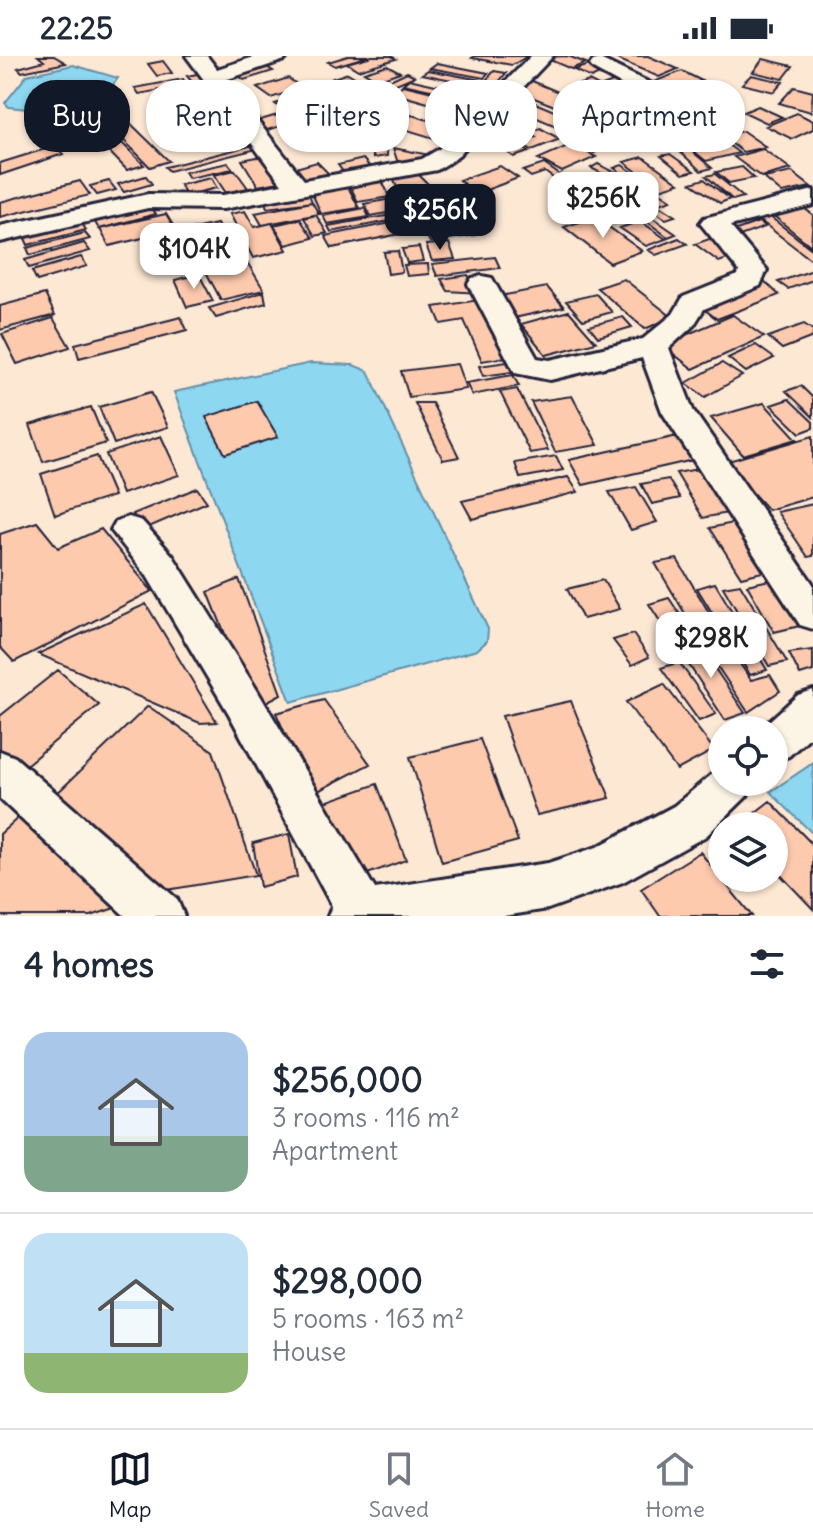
<!DOCTYPE html>
<html lang="en">
<head>
<meta charset="utf-8">
<style>
	body { margin:0; font-family:Delius,sans-serif; background:#f6f6f7; color:#1f2937; height:100vh; display:flex; flex-direction:column; font-size:30px; white-space:nowrap }
	* { box-sizing:border-box; margin:0 }
	p { font-size:26px; color:#747a83 }
	.icon { flex:none; width:44px; height:44px; fill:none; stroke:currentColor; stroke-width:2; stroke-linecap:round; stroke-linejoin:round }
	.map { position:relative; height:860px; overflow:hidden }
	.sheet { display:flex; flex-direction:column; background:#fff; flex:1 }
	.sheet>* { flex:none }
	.banner { position:absolute; left:24px; top:24px; width:766px; height:72px; display:flex; gap:16px }
	.buttons { position:absolute; left:708px; top:660px; display:grid; gap:16px }
	.buttons a { display:grid; place-items:center; width:80px; height:80px; border-radius:50%; background:#fff; box-shadow:0 2px 6px #0004; font-size:40px }
	.price { position:absolute; translate:-50% -68px; padding:0 18px; border-radius:16px; background:#fff; color:#222; font-size:26px; line-height:52px; filter:drop-shadow(0 2px 4px #0008) }
	.price::after { content:''; position:absolute; left:50%; top:48px; width:24px; height:18px; margin-left:-12px; background:inherit; clip-path:polygon(0 0,100% 0,50% 100%) }
	.price.current { background:#111827; color:#fff }
	ul { padding:0; list-style:none }
	li { display:flex; align-items:center; gap:24px; height:200px; padding:0 24px }
	li+li { border-top:2px solid #e0e1e3 }
	li span { display:grid; place-items:center; flex:none; width:224px; height:160px; border-radius:24px; color:#555 }
	li>.icon { margin-inline-start:auto }
	span .icon { width:96px; height:96px; fill:#fffc; stroke-width:1 }
	li b { font-size:34px }
	h2 { display:flex; justify-content:space-between; align-items:center; height:96px; padding:0 24px; font-size:34px }
	.pill { padding:0 28px; border-radius:32px; background:#fff; box-shadow:0 2px 6px #0004; font-size:28px; line-height:72px }
	.pill.current { background:#111827; color:#fff }
	.status { display:flex; justify-content:space-between; align-items:center; height:56px; padding:0 40px; background:#fff; direction:ltr }
	.status svg { height:22px; fill:currentColor }
	.menu { display:flex; justify-content:space-around; align-items:center; height:112px; border-top:2px solid #e0e1e3; background:#fff; font-size:22px; color:#747a83 }
	.menu a { display:grid; justify-items:center; gap:4px }
	.menu .current { color:#111827 }
	.map>svg:first-child { display:block }
</style>
</head>
<body>
<div class="status"><b>22:25</b><svg viewBox="0 0 49 12"><path d="M0 12V9h3v3zM5 12V6h3v6zM10 12V3h3v9zM15 12V0h3v12zM26 1h20v11H26zM47 4h2v5h-2z"/></svg></div>
<div class="map">
<svg width="813" height="860" viewBox="0 0 813 860">
	<rect width="100%" height="100%" fill="#fde8d4"/>
	<filter id="ink" filterUnits="userSpaceOnUse"><feTurbulence type="fractalNoise" baseFrequency=".0125" numOctaves="2"/><feDisplacementMap in="SourceGraphic" scale="16" xChannelSelector="R" yChannelSelector="G"/><feConvolveMatrix kernelMatrix="1 2 1 2 8 2 1 2 1" color-interpolation-filters="sRGB"/></filter>
	<g filter="url(#ink)">
		<path fill="#8ed7f0" stroke="#638fa8" stroke-width="2" d="M 73,9 L 118,22 L 94,54 L 72,58 L 9,51 L 5,47 L 27,19 Z
			M 311,307 L 353,309 L 368,315 L 488,573 L 487,585 L 477,594 L 291,646 L 174,336 Z
			M 813,707 L 813,778 L 770,736 Z"/>
		<path fill="#fecaae" stroke="#22223b" stroke-width="2" d="M 38,0 L 54,0 L 66,7 L 22,16 L 18,12 L 44,5 Z
			M 348,0 L 369,0 L 335,10 L 328,6 Z
			M 372,0 L 391,0 L 396,3 L 358,14 L 347,7 Z
			M 475,0 L 528,0 L 512,9 L 472,2 Z
			M 568,0 L 586,7 L 571,13 L 543,1 Z
			M 623,0 L 648,0 L 678,13 L 659,21 L 617,3 Z
			M 763,3 L 793,10 L 783,23 L 753,16 Z
			M 163,5 L 172,17 L 157,20 L 148,8 Z
			M 437,7 L 488,17 L 484,22 L 430,12 Z
			M 387,9 L 400,16 L 377,24 L 364,16 Z
			M 588,9 L 604,16 L 591,22 L 574,14 Z
			M 265,10 L 273,15 L 244,24 L 236,18 Z
			M 428,14 L 480,24 L 476,29 L 422,18 Z
			M 494,15 L 506,17 L 494,32 L 481,30 Z
			M 682,15 L 702,25 L 663,40 L 643,30 Z
			M 407,16 L 415,20 L 389,31 L 381,28 Z
			M 202,17 L 224,43 L 209,47 L 187,20 Z
			M 348,17 L 367,29 L 353,34 L 333,22 Z
			M 751,19 L 783,26 L 774,36 L 742,28 Z
			M 288,22 L 302,32 L 271,42 L 257,32 Z
			M 525,22 L 575,43 L 562,53 L 519,36 Z
			M 183,23 L 187,29 L 139,38 L 135,32 Z
			M 409,23 L 471,37 L 467,42 L 403,28 Z
			M 618,24 L 625,28 L 599,38 L 580,28 L 589,25 L 600,31 Z
			M 403,29 L 467,44 L 457,55 L 392,37 Z
			M 482,31 L 492,33 L 468,58 L 459,56 Z
			M 637,31 L 681,53 L 651,65 L 608,42 Z
			M 794,31 L 813,36 L 811,56 L 779,47 Z
			M 329,32 L 347,44 L 293,61 L 275,48 Z
			M 516,39 L 571,62 L 556,70 L 504,48 Z
			M 221,47 L 226,52 L 186,61 L 182,56 Z
			M 619,49 L 627,53 L 595,66 L 587,62 Z
			M 758,50 L 782,61 L 767,67 L 744,56 Z
			M 335,54 L 376,77 L 364,82 L 323,58 Z
			M 628,54 L 636,58 L 604,71 L 596,67 Z
			M 227,55 L 232,61 L 193,70 L 188,64 Z
			M 284,57 L 295,66 L 267,74 L 257,65 Z
			M 797,57 L 813,65 L 813,73 L 792,83 L 766,70 Z
			M 122,59 L 169,105 L 150,111 L 104,64 Z
			M 412,59 L 460,74 L 447,86 L 394,70 Z
			M 235,64 L 241,71 L 198,81 L 193,73 Z
			M 102,67 L 144,109 L 127,114 L 86,72 Z
			M 489,69 L 529,96 L 514,101 L 474,74 Z
			M 316,72 L 360,82 L 350,89 L 307,79 Z
			M 540,72 L 560,83 L 532,94 L 519,88 L 536,81 L 529,77 Z
			M 604,75 L 623,85 L 594,97 L 575,87 Z
			M 743,75 L 766,91 L 743,96 L 721,80 Z
			M 719,82 L 739,97 L 706,105 L 686,89 Z
			M 372,87 L 387,88 L 387,100 L 373,102 Z
			M 572,88 L 596,101 L 562,116 L 538,103 Z
			M 254,89 L 257,93 L 169,115 L 165,111 Z
			M 55,90 L 63,98 L 0,119 L 0,107 Z
			M 687,91 L 712,112 L 701,115 L 677,93 Z
			M 393,92 L 435,100 L 400,113 Z
			M 763,93 L 791,113 L 761,121 L 734,101 Z
			M 670,98 L 694,115 L 683,118 L 661,100 Z
			M 268,99 L 285,125 L 258,130 L 242,104 Z
			M 643,101 L 679,127 L 660,133 L 624,106 Z
			M 363,103 L 370,111 L 344,117 L 338,109 Z
			M 317,106 L 330,119 L 305,127 L 292,113 Z
			M 228,107 L 233,113 L 189,122 L 185,116 Z
			M 544,108 L 573,128 L 564,130 L 545,116 L 531,121 L 523,115 Z
			M 598,108 L 626,122 L 618,126 L 591,112 Z
			M 622,109 L 648,126 L 641,129 L 614,112 Z
			M 500,110 L 518,122 L 476,138 L 459,124 Z
			M 742,111 L 754,122 L 729,127 L 716,116 Z
			M 235,114 L 248,132 L 226,137 L 214,119 Z
			M 415,115 L 433,133 L 403,146 L 393,122 Z
			M 792,116 L 811,131 L 782,137 L 764,122 Z
			M 715,118 L 743,141 L 733,144 L 706,120 Z
			M 379,119 L 390,141 L 358,146 L 347,124 Z
			M 146,120 L 152,128 L 124,136 L 118,128 Z
			M 211,122 L 217,132 L 186,139 L 180,129 Z
			M 704,123 L 730,143 L 720,147 L 691,127 Z
			M 80,125 L 90,139 L 0,161 L 0,146 Z
			M 109,125 L 116,134 L 97,139 L 90,130 Z
			M 345,125 L 359,152 L 321,158 L 309,130 Z
			M 650,130 L 671,144 L 660,148 L 640,134 Z
			M 307,133 L 312,146 L 267,152 L 263,139 Z
			M 459,134 L 473,154 L 416,165 L 411,157 L 451,150 L 442,137 Z
			M 635,135 L 675,160 L 666,163 L 628,138 Z
			M 436,137 L 444,149 L 427,152 L 419,140 Z
			M 626,139 L 649,155 L 639,159 L 615,143 Z
			M 391,143 L 398,155 L 371,160 L 364,148 Z
			M 312,146 L 319,158 L 262,169 L 255,157 Z
			M 150,149 L 156,158 L 99,173 L 93,163 Z
			M 800,149 L 813,159 L 811,190 L 770,157 Z
			M 604,151 L 622,164 L 609,168 L 594,158 Z
			M 365,152 L 369,161 L 327,168 L 323,160 Z
			M 245,155 L 254,171 L 272,167 L 287,194 L 253,202 L 230,158 Z
			M 166,158 L 176,174 L 109,190 L 100,173 Z
			M 397,158 L 400,163 L 331,176 L 328,170 Z
			M 316,159 L 327,177 L 315,180 L 304,162 Z
			M 650,160 L 676,178 L 668,181 L 642,162 Z
			M 769,160 L 813,194 L 813,202 L 810,203 L 758,163 Z
			M 595,161 L 642,195 L 610,207 L 564,171 Z
			M 300,163 L 313,182 L 286,189 L 274,169 Z
			M 466,163 L 475,179 L 430,186 L 421,170 Z
			M 80,164 L 86,174 L 28,189 L 23,178 Z
			M 401,165 L 409,176 L 332,192 L 325,180 Z
			M 640,165 L 666,183 L 646,190 L 620,172 Z
			M 759,166 L 765,171 L 729,184 L 722,179 Z
			M 217,168 L 229,190 L 164,205 L 153,182 Z
			M 85,177 L 90,183 L 30,199 L 27,192 Z
			M 679,182 L 687,188 L 656,199 L 648,194 Z
			M 712,182 L 736,200 L 719,206 L 695,188 Z
			M 84,187 L 90,195 L 29,212 L 25,204 Z
			M 449,187 L 455,203 L 432,205 L 426,189 Z
			M 419,191 L 423,205 L 407,207 L 402,193 Z
			M 398,195 L 402,216 L 388,218 L 384,196 Z
			M 81,201 L 87,210 L 37,225 L 32,215 Z
			M 495,201 L 500,212 L 437,220 L 432,208 Z
			M 247,206 L 264,234 L 221,244 L 206,216 Z
			M 428,208 L 429,218 L 407,220 L 404,209 Z
			M 813,214 L 813,224 L 788,233 L 778,226 Z
			M 199,218 L 213,245 L 187,251 L 175,224 Z
			M 468,219 L 478,237 L 448,235 L 441,223 Z
			M 761,222 L 779,239 L 717,263 L 700,250 Z
			M 624,223 L 672,261 L 645,273 L 597,232 Z
			M 547,231 L 564,251 L 514,262 L 500,240 Z
			M 264,236 L 266,247 L 216,262 L 209,252 Z
			M 45,238 L 55,259 L 0,274 L 0,250 Z
			M 596,238 L 612,256 L 583,264 L 566,245 Z
			M 479,244 L 506,301 L 482,305 L 464,264 L 441,268 L 434,251 Z
			M 569,255 L 596,286 L 546,299 L 521,268 Z
			M 733,259 L 764,281 L 693,313 L 662,289 Z
			M 181,261 L 187,274 L 79,302 L 75,288 Z
			M 623,261 L 632,271 L 598,281 L 589,270 Z
			M 53,262 L 70,291 L 17,308 L 2,278 Z
			M 804,268 L 813,274 L 813,281 L 782,293 L 768,281 Z
			M 756,289 L 774,302 L 746,316 L 728,302 Z
			M 507,306 L 512,316 L 483,320 L 479,310 Z
			M 722,307 L 742,320 L 705,341 L 686,327 Z
			M 457,308 L 466,333 L 409,341 L 401,315 Z
			M 513,319 L 519,330 L 472,339 L 466,327 Z
			M 801,330 L 813,342 L 813,361 L 786,335 Z
			M 517,333 L 548,394 L 530,397 L 500,336 Z
			M 151,336 L 168,371 L 114,388 L 99,351 Z
			M 572,340 L 598,389 L 555,396 L 531,346 Z
			M 789,343 L 813,366 L 813,372 L 800,377 L 771,349 Z
			M 257,345 L 278,381 L 225,398 L 206,361 Z
			M 415,347 L 432,347 L 459,401 L 443,404 Z
			M 764,347 L 797,383 L 743,399 L 711,362 Z
			M 91,351 L 106,387 L 43,406 L 30,369 Z
			M 161,380 L 179,419 L 122,438 L 106,398 Z
			M 678,380 L 693,404 L 583,429 L 569,404 Z
			M 813,380 L 813,441 L 768,454 L 725,406 Z
			M 97,400 L 114,440 L 55,459 L 41,418 Z
			M 556,400 L 563,414 L 520,422 L 515,407 Z
			M 709,411 L 737,455 L 703,462 L 676,417 Z
			M 568,421 L 578,436 L 472,463 L 462,445 Z
			M 668,423 L 680,442 L 652,448 L 641,428 Z
			M 636,431 L 657,466 L 631,474 L 609,436 Z
			M 197,432 L 207,446 L 142,474 L 133,458 Z
			M 813,448 L 813,500 L 808,501 L 777,456 Z
			M 742,465 L 775,513 L 741,521 L 710,472 Z
			M 37,466 L 58,492 L 101,473 L 152,535 L 14,606 L 0,591 L 0,478 Z
			M 677,503 L 726,585 L 705,591 L 655,507 Z
			M 779,522 L 808,568 L 774,576 L 747,529 Z
			M 239,523 L 281,638 L 255,652 L 208,536 Z
			M 603,524 L 620,553 L 583,563 L 567,533 Z
			M 715,527 L 767,614 L 750,619 L 697,532 Z
			M 740,528 L 787,606 L 769,610 L 723,531 Z
			M 669,542 L 694,580 L 674,587 L 649,548 Z
			M 146,548 L 217,666 L 200,667 L 38,598 Z
			M 633,578 L 649,601 L 632,609 L 613,584 Z
			M 695,583 L 745,657 L 725,664 L 676,589 Z
			M 728,590 L 751,624 L 770,619 L 780,635 L 748,656 L 707,595 Z
			M 813,594 L 813,615 L 800,619 L 789,597 Z
			M 679,606 L 716,658 L 699,665 L 661,612 Z
			M 58,614 L 99,649 L 15,718 L 0,704 L 0,660 Z
			M 664,628 L 714,694 L 677,714 L 626,646 Z
			M 324,644 L 370,708 L 312,738 L 276,657 Z
			M 571,645 L 610,742 L 537,759 L 502,660 Z
			M 148,650 L 213,695 L 256,819 L 161,835 L 49,745 Z
			M 480,683 L 518,785 L 442,806 L 410,701 Z
			M 377,728 L 406,804 L 351,824 L 325,746 Z
			M 770,745 L 813,789 L 813,853 L 774,812 L 774,770 L 738,770 Z
			M 29,752 L 127,848 L 91,860 L 0,860 L 0,778 Z
			M 289,778 L 297,821 L 260,831 L 253,787 Z
			M 700,796 L 752,860 L 660,860 L 641,833 Z"/>
		<g fill="none" stroke-linecap="round" stroke-linejoin="round">
			<g stroke="#22223b" stroke-width="6">
				<path id="minor" d="M 186,0 L 207,0 L 217,13 L 257,0 L 288,0 L 285,4 L 225,24 L 304,124 L 422,103 L 439,93 L 531,0 L 553,0 L 455,103 L 437,114 L 223,153 L 148,152 L 0,186 L 0,170 L 148,138 L 223,139 L 282,128 Z
					M 600,3 L 675,39 L 678,44 L 667,51 L 659,49 L 593,13 L 590,9 L 593,5 Z
					M 813,134 L 813,149 L 730,170 L 767,214 L 760,230 L 704,253 L 694,269 L 669,292 L 693,354 L 813,528 L 813,573 L 800,569 L 662,356 L 642,302 L 550,324 L 515,317 L 468,228 L 472,222 L 482,220 L 492,222 L 537,302 L 550,304 L 643,283 L 673,258 L 683,241 L 738,219 L 739,215 L 700,167 L 704,162 Z
					M 129,461 L 142,465 L 173,500 L 257,634 L 375,833 L 548,807 L 597,791 L 674,750 L 722,710 L 722,726 L 754,726 L 747,740 L 706,780 L 623,826 L 548,853 L 504,860 L 328,860 L 332,850 L 229,658 L 147,520 L 111,474 L 116,465 Z
					M 813,634 L 813,678 L 789,700 L 774,706 L 774,674 L 759,674 L 798,639 Z
					M 0,695 L 15,701 L 177,843 L 184,860 L 125,860 L 0,743 Z"/>
			</g>
			<use href="#minor" fill="#fcf5e5" fill-rule="evenodd"/>
		</g>
	</g>
</svg>
<div class="buttons">
<a><svg class="icon" aria-label="locate" viewBox="0 0 24 24"><circle cx="12" cy="12" r="6"/><path d="M12 2v4M12 18v4M2 12h4M18 12h4"/></svg></a>
<a><svg class="icon" aria-label="layers" viewBox="0 0 24 24"><path d="M12 4l9 5-9 5-9-5zM3 14l9 5 9-5"/></svg></a>
</div>
<b class="price" style="left:603px;top:184px">$256K</b>
<b class="price current" style="left:440px;top:196px">$256K</b>
<b class="price" style="left:194px;top:235px">$104K</b>
<b class="price" style="left:711px;top:624px">$298K</b>
<div class="banner">
<a class="pill current">Buy</a>
<a class="pill">Rent</a>
<a class="pill">Filters</a>
<a class="pill">New</a>
<a class="pill">Apartment</a>
</div>
</div>
<section class="sheet">
<h2>4 homes<svg class="icon" aria-label="filters" viewBox="0 0 24 24"><path d="M4 7h16M4 17h16"/><circle cx="9" cy="7" r="2"/><circle cx="15" cy="17" r="2"/></svg></h2>
<ul>
<li><span style="background:linear-gradient(#a9c7e8 65%,#7fa58c 0)"><svg class="icon" aria-label="home" viewBox="0 0 24 24"><path d="M3 11l9-7 9 7M6 9v11h12V9"/></svg></span><div><b>$256,000</b><p>3 rooms · 116 m²</p><p>Apartment</p></div></li>
<li><span style="background:linear-gradient(#bfe0f5 75%,#8fb573 0)"><svg class="icon" aria-label="home" viewBox="0 0 24 24"><path d="M3 11l9-7 9 7M6 9v11h12V9"/></svg></span><div><b>$298,000</b><p>5 rooms · 163 m²</p><p>House</p></div></li>
</ul>
</section>
<nav class="menu">
<a class="current"><svg class="icon" aria-label="map" viewBox="0 0 24 24"><path d="M3 6l6-2 6 2 6-2v14l-6 2-6-2-6 2zM9 4v14M15 6v14"/></svg>Map</a>
<a><svg class="icon" aria-label="saved" viewBox="0 0 24 24"><path d="M7 4h10v16l-5-4-5 4z"/></svg>Saved</a>
<a><svg class="icon" aria-label="home" viewBox="0 0 24 24"><path d="M3 11l9-7 9 7M6 9v11h12V9"/></svg>Home</a>
</nav>
</body>
</html>
